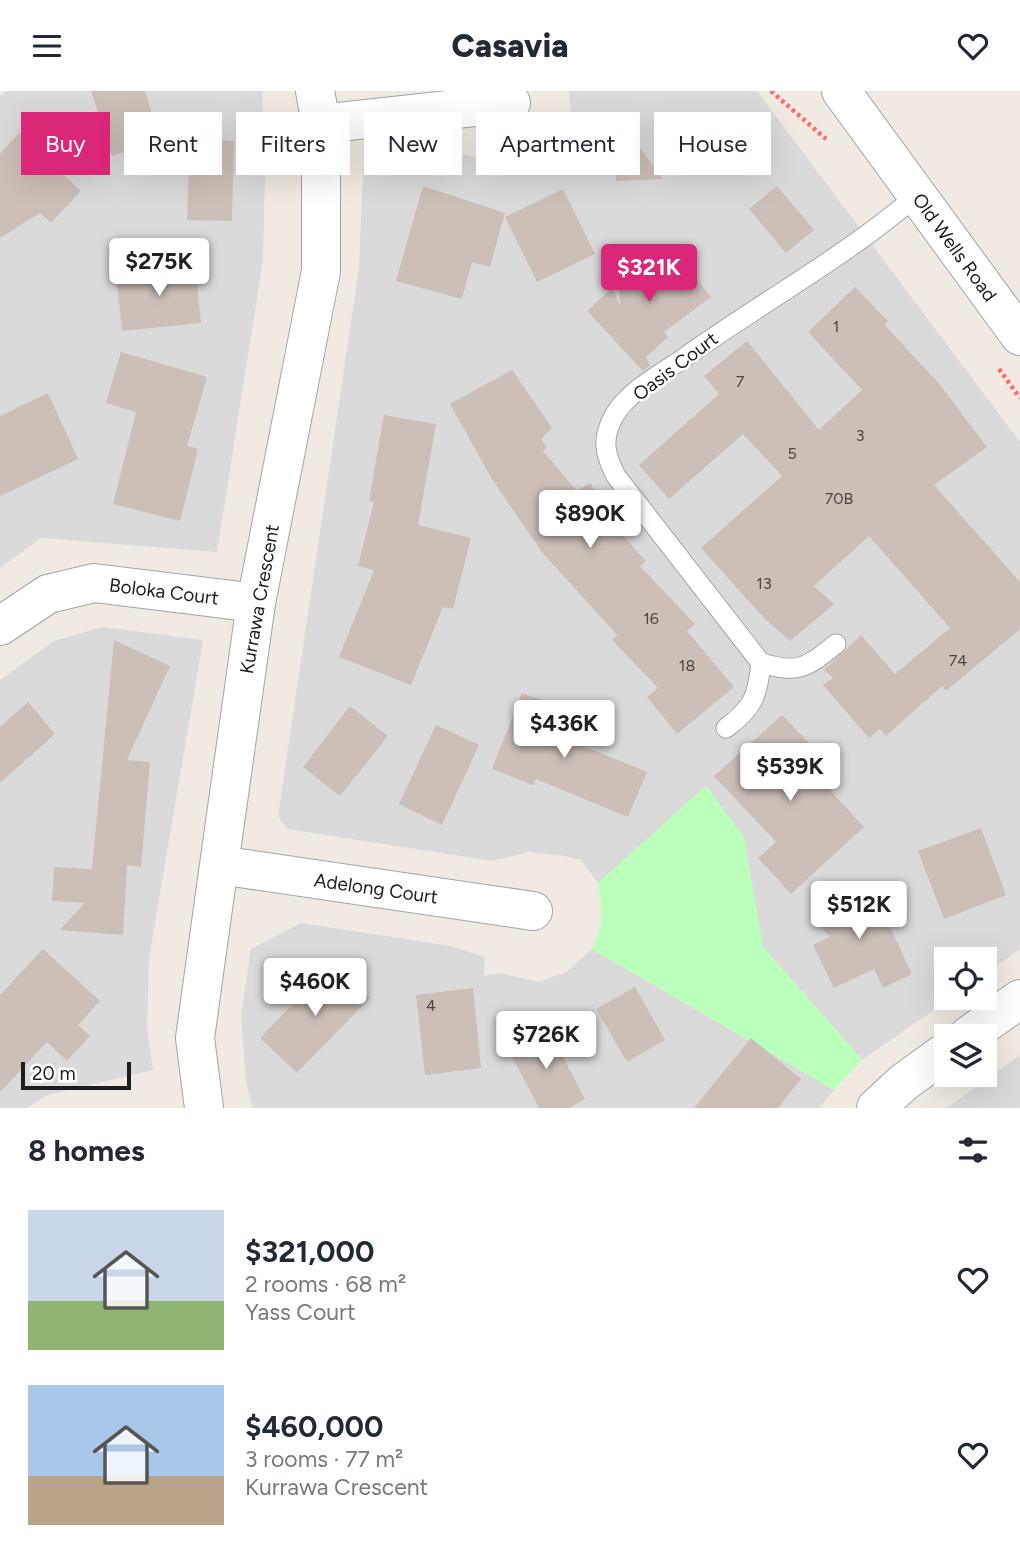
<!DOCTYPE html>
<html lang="en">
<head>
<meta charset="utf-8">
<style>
	body { margin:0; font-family:Figtree,sans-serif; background:#f2f2f3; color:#1f2937; height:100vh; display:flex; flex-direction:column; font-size:26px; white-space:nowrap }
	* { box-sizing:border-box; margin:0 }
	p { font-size:23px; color:#747a83 }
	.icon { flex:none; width:38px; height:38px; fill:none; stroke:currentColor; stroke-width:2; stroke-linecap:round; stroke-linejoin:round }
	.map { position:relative; height:1017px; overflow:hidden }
	.drawer { display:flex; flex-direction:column; background:#fff; flex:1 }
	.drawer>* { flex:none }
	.guide { position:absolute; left:21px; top:21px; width:978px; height:63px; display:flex; gap:14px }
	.tools { position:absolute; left:934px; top:856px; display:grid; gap:14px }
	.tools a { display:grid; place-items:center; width:63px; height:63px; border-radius:0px; background:#fff; box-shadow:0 7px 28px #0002; font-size:35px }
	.scale { position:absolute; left:21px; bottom:18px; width:110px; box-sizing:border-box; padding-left:7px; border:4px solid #1d1d1d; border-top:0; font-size:19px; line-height:24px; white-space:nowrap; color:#1d1d1d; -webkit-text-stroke:5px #fff; paint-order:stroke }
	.price { position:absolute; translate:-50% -60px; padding:0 16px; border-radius:7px; background:#fff; color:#222; font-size:23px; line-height:46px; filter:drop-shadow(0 2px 4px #0008) }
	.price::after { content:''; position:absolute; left:50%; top:42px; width:21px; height:16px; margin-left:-10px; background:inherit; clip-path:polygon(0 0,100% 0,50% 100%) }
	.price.current { background:#db2777; color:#fff }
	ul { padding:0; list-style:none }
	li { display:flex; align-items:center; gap:21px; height:175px; padding:0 28px }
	li span { display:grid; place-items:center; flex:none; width:196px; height:140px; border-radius:0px; color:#555 }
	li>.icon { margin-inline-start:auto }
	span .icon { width:84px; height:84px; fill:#fffc; stroke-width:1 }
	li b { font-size:30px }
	h2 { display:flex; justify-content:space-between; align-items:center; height:84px; padding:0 28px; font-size:30px }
	.pill { padding:0 24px; border-radius:0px; background:#fff; box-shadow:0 7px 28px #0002; font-size:24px; line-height:63px }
	.pill.current { background:#db2777; color:#fff }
	header { display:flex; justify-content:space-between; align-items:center; height:91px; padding:0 28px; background:#fff; font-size:32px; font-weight:800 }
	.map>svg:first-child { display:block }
</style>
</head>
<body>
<header><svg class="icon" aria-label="menu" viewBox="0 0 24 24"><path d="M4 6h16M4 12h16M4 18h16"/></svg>Casavia<svg class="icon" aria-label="heart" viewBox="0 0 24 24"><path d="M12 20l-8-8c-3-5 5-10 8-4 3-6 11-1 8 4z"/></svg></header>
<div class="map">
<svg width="1020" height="1017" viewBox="0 0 1020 1017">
	<rect width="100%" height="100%" fill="#f0eae2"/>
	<path fill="#dbdada" d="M 7,0 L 262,0 L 265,84 L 263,169 L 217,461 L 41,447 L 0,477 L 0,5 Z
		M 569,0 L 757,0 L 1020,351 L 1020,858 L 985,883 L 985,868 L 947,868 L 947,906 L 951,907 L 862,969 L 763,856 L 744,747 L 707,696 L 598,792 L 581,769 L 565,765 L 529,761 L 493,770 L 287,738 L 278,725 L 359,177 L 364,54 L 404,49 L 475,66 L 489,74 L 530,75 L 553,63 L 566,49 L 571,24 Z
		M 102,536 L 203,549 L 149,868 L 147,936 L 153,979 L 48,1004 L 26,1017 L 0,1017 L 0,589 L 54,550 Z
		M 301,832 L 451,855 L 485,866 L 484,885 L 500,882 L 539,891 L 566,881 L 592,858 L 834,999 L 819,1017 L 253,1017 L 246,992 L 241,924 L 251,858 Z
		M 1020,964 L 1020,1017 L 947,1017 Z"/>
	<path fill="#baffba" d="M 706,695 L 744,747 L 763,856 L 862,969 L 834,999 L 592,858 C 605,835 602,816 598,792 Z"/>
	<path fill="#ccbfb8" d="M 91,0 L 145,0 L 160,49 L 112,65 Z
		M 614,21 L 663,88 L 616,90 Z
		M 19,42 L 81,100 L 51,132 L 40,122 L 0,147 L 0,63 Z
		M 190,48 L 234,50 L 232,130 L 187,129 Z
		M 423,95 L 505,122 L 490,176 L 472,171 L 462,208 L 396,190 Z
		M 777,95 L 814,139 L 786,162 L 749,118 Z
		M 563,98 L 595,163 L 537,191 L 505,126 Z
		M 668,153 L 711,206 L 664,241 L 668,246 L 646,266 L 650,275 L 643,280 L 587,220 L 612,197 L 620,215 L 619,190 Z
		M 195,174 L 201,232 L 122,240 L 116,182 Z
		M 855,196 L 888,230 L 885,234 L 941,295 L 987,356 L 934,394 L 1020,491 L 1020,538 L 946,600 L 942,595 L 886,645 L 880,638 L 869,647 L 823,594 L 833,587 L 824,579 L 861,544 L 895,583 L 950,537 L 869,445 L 814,495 L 834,513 L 790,550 L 764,527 L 701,457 L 782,385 L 743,343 L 669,408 L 639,374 L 719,303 L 704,285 L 747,250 L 819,339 L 862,299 L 808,241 Z
		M 121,261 L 207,286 L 187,355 L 198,358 L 180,430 L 113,413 L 136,321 L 106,312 Z
		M 512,279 L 552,337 L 541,348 L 547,356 L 543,360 L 577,400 L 590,392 L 610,421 L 604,424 L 646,470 L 640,475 L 695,533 L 687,540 L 734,596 L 677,643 L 647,606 L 658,597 L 612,549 L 617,544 L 542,461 L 493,390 L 450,313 Z
		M 48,302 L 78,368 L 0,405 L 0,325 Z
		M 384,324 L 436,333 L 418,434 L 471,447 L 453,518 L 443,516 L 411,594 L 339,566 L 374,479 L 358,475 L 374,411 L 369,410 Z
		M 114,549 L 170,575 L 127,669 L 150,671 L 141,776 L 127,774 L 123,844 L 60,839 L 85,812 L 52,810 L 54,776 L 92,778 Z
		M 522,602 L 564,618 L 554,643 L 647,681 L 628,726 L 536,688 L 533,694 L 492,678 Z
		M 28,611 L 55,643 L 0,692 L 0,636 Z
		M 350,615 L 388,645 L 340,705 L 303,676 Z
		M 782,624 L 831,675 L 817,685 L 864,736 L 791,803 L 758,767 L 776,751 L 714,685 Z
		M 436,634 L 479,654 L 442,734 L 399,713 Z
		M 981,737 L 1006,804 L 944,828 L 918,760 Z
		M 870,794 L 912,883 L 883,897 L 874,878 L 834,897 L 813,854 L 830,846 L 810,824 Z
		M 43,858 L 100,910 L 78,934 L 90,945 L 67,970 L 47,951 L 0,1001 L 0,904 Z
		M 333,872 L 370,907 L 297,982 L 260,947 Z
		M 635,896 L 665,949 L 627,971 L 596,918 Z
		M 473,897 L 481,977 L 425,984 L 416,904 Z
		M 547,935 L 585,1008 L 569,1017 L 539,1017 L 507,956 Z
		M 751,947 L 801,988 L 778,1017 L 694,1017 Z"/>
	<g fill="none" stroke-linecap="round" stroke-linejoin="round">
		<g stroke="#a4a4a4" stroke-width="21">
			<path id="service" d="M 761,572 C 799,583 806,577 836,553
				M 726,637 C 754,616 757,606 761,572 L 616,385 C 605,364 601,348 614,325 C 628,300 661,283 684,267 C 760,212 846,166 917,104"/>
		</g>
		<g stroke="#a4a4a4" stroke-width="40">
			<path id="minor" d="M 321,33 L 511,12
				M 0,535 L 48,503 L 94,492 L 256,512
				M 219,774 L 533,820
				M 968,945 L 1020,908
				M 204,1017 L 195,947 L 219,774 L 256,512 L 321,180 L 321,33 L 315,0
				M 876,1017 L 904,991 L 947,960"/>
		</g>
		<g stroke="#a4a4a4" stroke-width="40">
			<path id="tertiary" d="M 841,0 L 1020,245"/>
		</g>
		<path stroke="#ff6864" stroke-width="4.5" stroke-dasharray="3.5 3.5" stroke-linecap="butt" d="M 771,0 L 826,48
			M 999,278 L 1020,307"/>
		<use href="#service" stroke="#fff" stroke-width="19"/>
		<use href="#minor" stroke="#fff" stroke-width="38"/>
		<use href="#tertiary" stroke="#fff" stroke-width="38"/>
	</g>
	<g text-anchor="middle" stroke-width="5" stroke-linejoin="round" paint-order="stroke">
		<g font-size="16" fill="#494644">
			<text x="836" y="241">1</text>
			<text x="740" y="296">7</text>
			<text x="860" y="350">3</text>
			<text x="792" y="368">5</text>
			<text x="839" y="413">70B</text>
			<text x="764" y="498">13</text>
			<text x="651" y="533">16</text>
			<text x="958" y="575">74</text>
			<text x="687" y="580">18</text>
			<text x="431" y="920">4</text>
		</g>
		<g font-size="19" fill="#1d1d1d" stroke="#fff">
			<text transform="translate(955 156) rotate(54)" y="7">Old Wells Road</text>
			<text transform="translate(675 275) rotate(-37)" y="7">Oasis Court</text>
			<text transform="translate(164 500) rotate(7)" y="7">Boloka Court</text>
			<text transform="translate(259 508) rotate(-80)" y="7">Kurrawa Crescent</text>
			<text transform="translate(376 797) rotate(8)" y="7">Adelong Court</text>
		</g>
	</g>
</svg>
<div class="tools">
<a><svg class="icon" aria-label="locate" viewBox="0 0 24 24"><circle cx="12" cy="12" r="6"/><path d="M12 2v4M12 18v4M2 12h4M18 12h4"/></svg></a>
<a><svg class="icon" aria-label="layers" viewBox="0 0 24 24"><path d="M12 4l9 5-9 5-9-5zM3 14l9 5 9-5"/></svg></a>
</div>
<div class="scale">20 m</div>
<b class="price" style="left:159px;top:207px">$275K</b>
<b class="price current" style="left:649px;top:213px">$321K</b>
<b class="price" style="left:590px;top:459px">$890K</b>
<b class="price" style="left:564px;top:669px">$436K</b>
<b class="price" style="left:790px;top:712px">$539K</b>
<b class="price" style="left:859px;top:850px">$512K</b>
<b class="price" style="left:315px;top:927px">$460K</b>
<b class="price" style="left:546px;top:980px">$726K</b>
<div class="guide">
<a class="pill current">Buy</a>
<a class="pill">Rent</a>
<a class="pill">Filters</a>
<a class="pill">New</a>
<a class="pill">Apartment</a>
<a class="pill">House</a>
</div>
</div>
<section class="drawer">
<h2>8 homes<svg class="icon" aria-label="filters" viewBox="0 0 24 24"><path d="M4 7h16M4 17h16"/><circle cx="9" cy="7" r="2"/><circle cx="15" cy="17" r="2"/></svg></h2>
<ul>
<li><span style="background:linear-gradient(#c9d6e8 65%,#8fb573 0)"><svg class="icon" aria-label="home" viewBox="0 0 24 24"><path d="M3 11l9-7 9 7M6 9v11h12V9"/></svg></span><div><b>$321,000</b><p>2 rooms · 68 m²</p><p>Yass Court</p></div><svg class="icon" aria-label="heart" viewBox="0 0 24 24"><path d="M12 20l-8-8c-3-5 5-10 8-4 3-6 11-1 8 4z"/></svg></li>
<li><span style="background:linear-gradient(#a9c7e8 65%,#b9a48a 0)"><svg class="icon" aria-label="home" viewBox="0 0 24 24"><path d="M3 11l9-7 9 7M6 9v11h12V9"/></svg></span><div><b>$460,000</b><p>3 rooms · 77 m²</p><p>Kurrawa Crescent</p></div><svg class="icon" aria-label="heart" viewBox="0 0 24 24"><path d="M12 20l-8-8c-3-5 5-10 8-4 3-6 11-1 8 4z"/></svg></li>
</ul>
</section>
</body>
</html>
